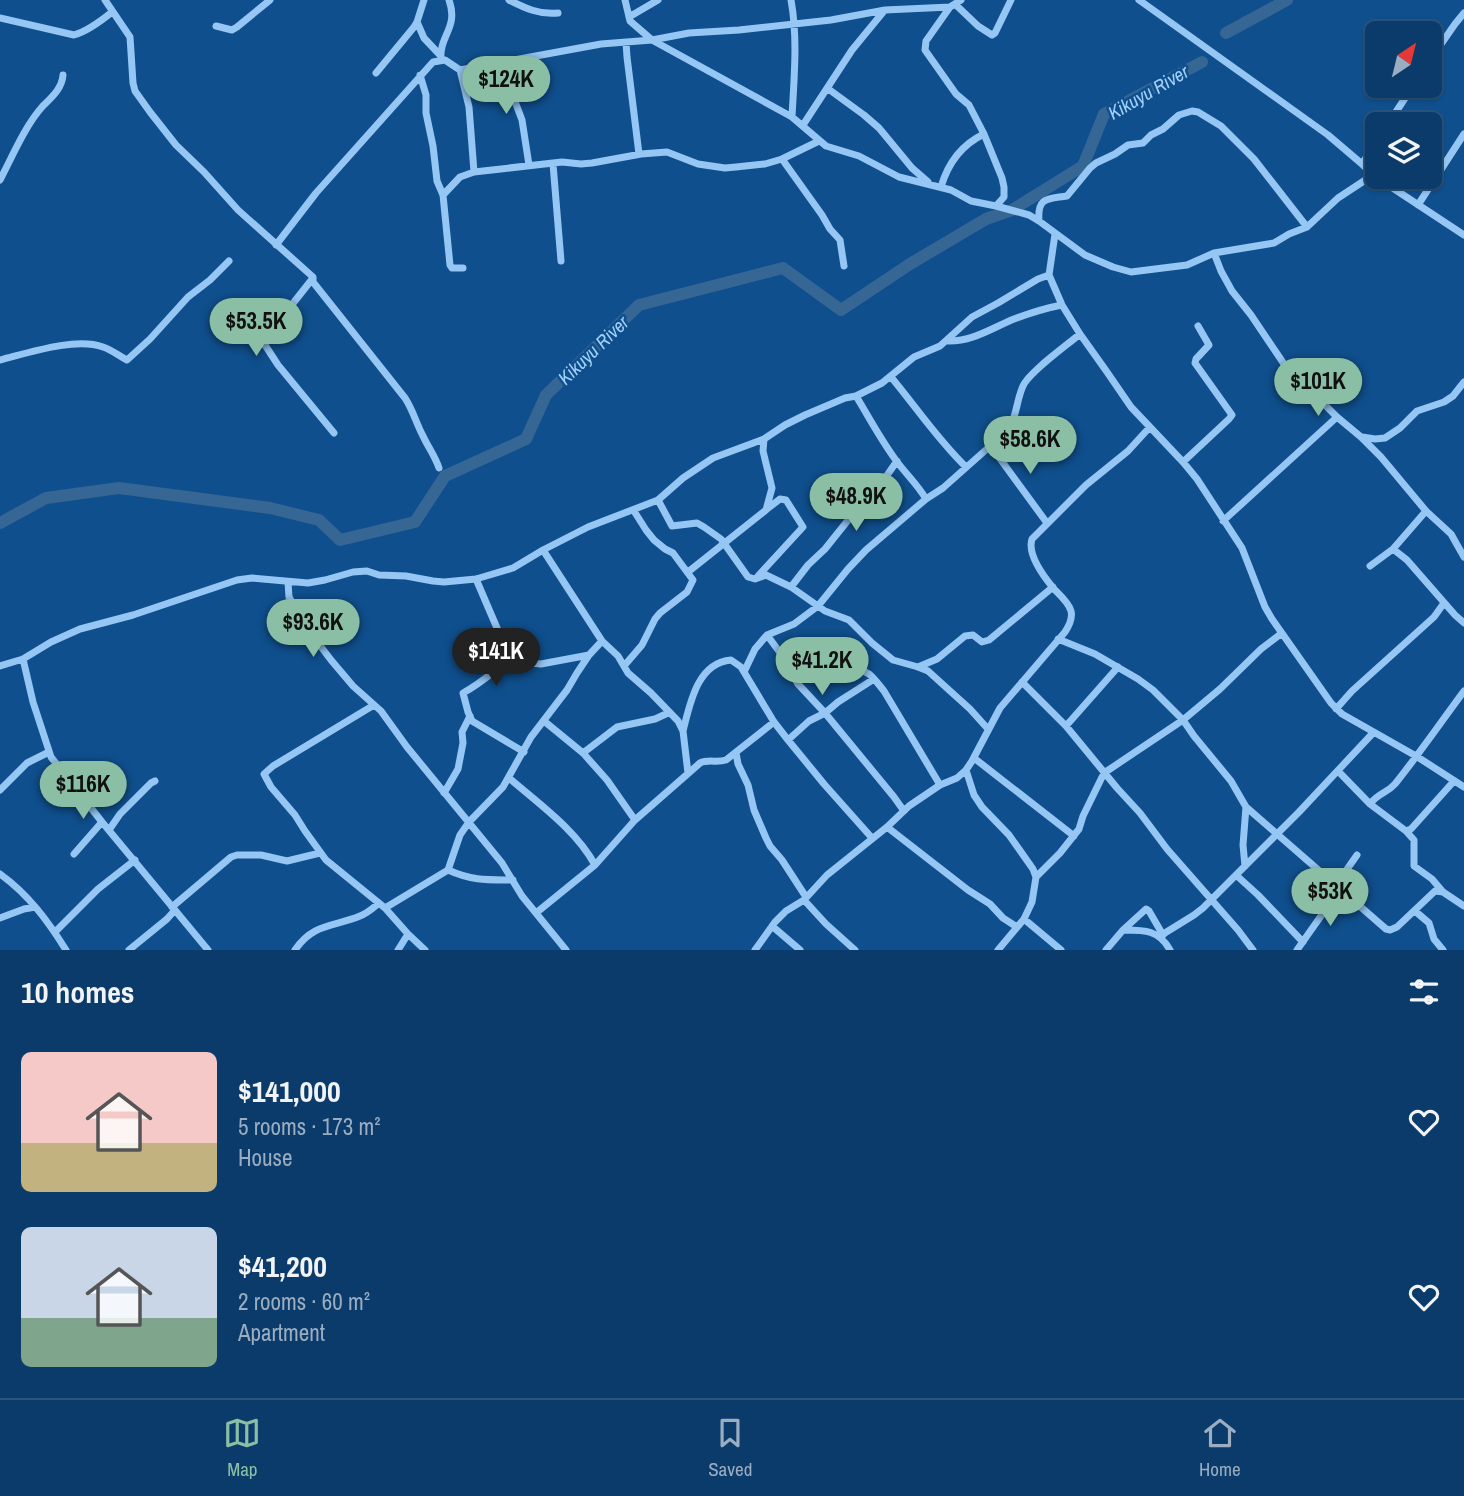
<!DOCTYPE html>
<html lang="en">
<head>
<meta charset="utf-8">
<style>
	body { margin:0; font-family:"Archivo Narrow",sans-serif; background:#144270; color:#f1f3f6; height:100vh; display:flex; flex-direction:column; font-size:26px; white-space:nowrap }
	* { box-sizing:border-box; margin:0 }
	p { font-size:23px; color:#9aadc1 }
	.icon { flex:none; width:38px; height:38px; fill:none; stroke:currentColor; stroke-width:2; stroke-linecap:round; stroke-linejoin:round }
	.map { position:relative; height:950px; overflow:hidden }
	.drawer { display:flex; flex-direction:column; background:#0b3b6a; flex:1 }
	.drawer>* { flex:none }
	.needle { width:46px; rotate:35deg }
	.controls { position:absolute; left:1365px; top:21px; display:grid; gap:14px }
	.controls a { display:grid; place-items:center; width:77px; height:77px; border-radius:10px; background:#0b3b6a; box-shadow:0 2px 5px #0004,0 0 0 2px #2b557e; font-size:35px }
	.price { position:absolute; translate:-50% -60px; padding:0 16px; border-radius:24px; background:#8abfa5; color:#111; font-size:23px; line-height:46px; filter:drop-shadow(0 2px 4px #0008) }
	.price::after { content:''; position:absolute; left:50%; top:42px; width:21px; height:16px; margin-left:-10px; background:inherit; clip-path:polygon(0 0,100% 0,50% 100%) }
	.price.current { background:#222; color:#fff }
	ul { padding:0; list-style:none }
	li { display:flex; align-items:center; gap:21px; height:175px; padding:0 21px }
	li span { display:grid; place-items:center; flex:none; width:196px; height:140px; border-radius:10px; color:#555 }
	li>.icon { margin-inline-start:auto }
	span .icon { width:84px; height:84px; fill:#fffc; stroke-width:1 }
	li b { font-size:30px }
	h2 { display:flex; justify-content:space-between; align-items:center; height:84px; padding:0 21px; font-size:30px }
	.tab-bar { display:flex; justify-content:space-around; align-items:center; height:98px; border-top:2px solid #2b557e; background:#0b3b6a; font-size:19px; color:#9aadc1 }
	.tab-bar a { display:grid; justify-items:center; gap:4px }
	.tab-bar .current { color:#8abfa5 }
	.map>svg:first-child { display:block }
</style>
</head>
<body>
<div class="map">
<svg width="1464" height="950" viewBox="0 0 1464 950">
	<rect width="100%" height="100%" fill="#0f4f8d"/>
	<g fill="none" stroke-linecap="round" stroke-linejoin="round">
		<path stroke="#366694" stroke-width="12" d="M 1226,33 L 1287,0
			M 0,523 L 46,498 L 119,488 L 270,508 L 319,520 L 340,540 L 415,522 L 445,476 L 526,439 L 546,395 L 639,305 L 783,268 L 841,310 L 910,264 L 986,219 L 1012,210 L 1083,166 L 1104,114 L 1202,62"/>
		<path stroke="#96c6f3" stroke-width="7" d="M 105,0 L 130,37 L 133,83 L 135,91 L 150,112 L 176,145 L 204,172 L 238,210 L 313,277 L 313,282 L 405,398 C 413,410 416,423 423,436 C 428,447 435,456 439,468
			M 509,0 C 525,8 539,15 558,13
			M 625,0 L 630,21 L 652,40 L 792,117 L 826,146 L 859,156 L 899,177 L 951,190 L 971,201 L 996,206 L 1029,215 L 1039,221 L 1085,255 L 1113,267 L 1131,272 L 1187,265 L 1214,253 L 1274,243 L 1289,234 L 1307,227 L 1338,198 L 1373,175
			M 791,0 C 798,39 794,77 792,117
			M 1139,0 L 1328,135 L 1362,164 L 1373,175 L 1464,235
			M 956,5 L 978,26 L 992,35 L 995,33 L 1011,0
			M 950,7 L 926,41 L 925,50 L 956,94 L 969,105 L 984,134 L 1002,178 L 1004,187 L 1004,197 L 996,206
			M 629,17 L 658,0
			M 0,18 L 74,35 C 88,31 101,21 112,12
			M 417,22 L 424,38 L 440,55
			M 216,26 L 232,30 L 237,27 L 270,0
			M 626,43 L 627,57 L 639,154
			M 441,60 C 439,35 459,28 449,0
			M 1430,60 L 1455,24 L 1464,13
			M 500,62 L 522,120 L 529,165
			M 460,70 L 469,107 L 474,172
			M 376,73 L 414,27 L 417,22 L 424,0
			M 420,75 L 426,95 L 426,113 L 433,146 L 437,181 L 443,195 L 450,265 L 452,268 L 463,268
			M 827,88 L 864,115 L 879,128 L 912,168 L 928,182
			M 1388,124 L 1413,86
			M 803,125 L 852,50 L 884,11
			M 782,159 L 822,215 L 830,229 L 840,240 L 844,266
			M 553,164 L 561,261
			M 1362,164 L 1377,140
			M 0,180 C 12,157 25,126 42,107 C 51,98 62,89 63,75
			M 941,187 C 948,163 961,145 984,134
			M 443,195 L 460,177 L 474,172 L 562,162 L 581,164 L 592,163 L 641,154 L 667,152 L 698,164 L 725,168 L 736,167 L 765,164 L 782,159 L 819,141
			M 1418,205 L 1464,134
			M 1039,221 C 1037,196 1049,199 1067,196 L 1090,168 L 1096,163 L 1115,154 L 1128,145 L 1143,143 L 1151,135 L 1163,129 L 1179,115 L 1192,111 L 1198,112 L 1221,126 L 1254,159 L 1307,227
			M 1055,234 L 1049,275 L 1062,305 L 1080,334 L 1107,372 L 1131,407 L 1183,462 L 1197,479 L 1242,548 L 1265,607 L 1272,619 L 1331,703 L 1342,714 L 1416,756 L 1464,787
			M 276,245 L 316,193 L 433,62 L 445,60 L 460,70 L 601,44 L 652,40 L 689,33 L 739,30 L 831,20 L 885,10 L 950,7 L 961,0
			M 1214,253 L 1221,271 L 1232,291 L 1251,315 L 1284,364 L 1337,417 L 1361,437 L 1381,457 L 1426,511 L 1451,534 L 1464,557
			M 313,278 L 268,335 L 265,345 L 278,365 L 334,433
			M 947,341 C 972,342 992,328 1014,319 C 1030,313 1046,308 1062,305
			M 0,360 C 28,353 75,337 103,347 C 112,350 119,356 127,360 L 150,339 L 188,297 L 210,280 L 229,261
			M 891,377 C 916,407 938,440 966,467
			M 856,396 C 870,419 882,442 898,463 C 907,475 918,485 926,499
			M 1362,437 L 1375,439 L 1385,438 L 1400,428 L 1417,411 L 1444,402 L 1453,396 L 1464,382
			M 990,445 L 1047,523
			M 1183,462 L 1229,419 L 1232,415 L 1195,363 L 1196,359 L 1209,345 L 1198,326
			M 658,500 L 672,526 L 697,523 L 704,527 L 721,539 L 748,577 L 755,579 L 766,575 L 791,587 L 825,611 L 849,620 L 872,643 L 893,660 L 918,667 L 928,671 L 970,709 L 988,729
			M 1223,521 L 1337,417
			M 1393,549 L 1407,560 L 1455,615 L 1464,623
			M 543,550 L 602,641 L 618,656 L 628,673 L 651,693 L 678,721 L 683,731 L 688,773
			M 1370,566 L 1393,549 L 1426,511
			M 688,572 L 766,510 L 772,488 L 763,451 L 764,439
			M 758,576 L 803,527 L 786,500 L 780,499 L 767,509
			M 476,579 L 503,642 L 513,657 L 521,662 L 541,664 L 589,655
			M 288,582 L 289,597 L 309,631 L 331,660 L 353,686 L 381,711 L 407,747 L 502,863 L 522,896 L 566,950
			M 791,587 L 808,565 L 825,549 L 861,504 L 883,481 L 897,461
			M 767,635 L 781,654 L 798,684 L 825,713 L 894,797 L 904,811
			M 1058,639 L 1095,654 L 1138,679 L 1153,690 L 1183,720 L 1194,736 L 1231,781 L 1246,807 L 1243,845 L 1245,866
			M 513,657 C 496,669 482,683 463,693 L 468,712 L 472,721 L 524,752
			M 23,659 L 33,702 L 51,757 L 102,822 L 208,950
			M 0,666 L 23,659 L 51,642 L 80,629 L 133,615 L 237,580 L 252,578 L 308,583 L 325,580 L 353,572 L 367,571 L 379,575 L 406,576 L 433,581 L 444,582 L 476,579 L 513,568 L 543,550 L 588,527 L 658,500 L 683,478 L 713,458 L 764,439 L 785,425 L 805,415 L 845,398 L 856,396 L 882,383 L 914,357 L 940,346 L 972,317 L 998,303 L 1038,279 L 1049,275
			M 624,666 L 642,645 L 655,619 L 660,613 L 687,592 L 693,580 L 673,553 L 665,549 L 654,540 L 646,530 L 634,511
			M 918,667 L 937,659 L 965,636 L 973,635 L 982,642 L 989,640 L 1053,587
			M 744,672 L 755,649 L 767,635 L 794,624 L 818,606 L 848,569 L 866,550 L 926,499 L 943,488 L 1006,432 C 1017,419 1016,401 1023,386 C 1029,372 1066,346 1080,334
			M 791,672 C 816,665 845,659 869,674 C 875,679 879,685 884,691 L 940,785
			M 1022,682 L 1066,726 L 1117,788 L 1140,813 L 1167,849 L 1238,930 L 1253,950
			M 374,705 L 273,766 L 264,774 L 271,787 L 295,815 L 305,831 L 326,860 L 385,908 L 408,934 L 425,950
			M 1336,709 L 1352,691 L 1434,617 L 1444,603
			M 544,721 L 583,753 L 607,780 L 635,820
			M 1066,726 L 1118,667
			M 683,731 C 690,704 697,663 731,660 L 741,667 L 774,722 L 788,740 L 824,784 L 872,838
			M 788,740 L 809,721 L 825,713 L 838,702 L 874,679
			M 583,753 L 617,727 L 655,719 L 668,713
			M 736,753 L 738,764 L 748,785 L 754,810 L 766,838 L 770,846 L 782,860 L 806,897
			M 974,758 L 1074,836
			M 966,770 L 974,795 L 982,807 L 1009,835 L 1033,869 L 1036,877 L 1032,902 L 1024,919 L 998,950
			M 1338,771 L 1370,804 L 1406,831 L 1411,829 L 1454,781
			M 509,778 C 539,804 576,830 595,865
			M 0,790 L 27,763 L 49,752
			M 444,793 L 458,769 L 463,743 L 462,732 L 470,716
			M 1370,804 C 1379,792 1386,794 1395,784 C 1419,754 1441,722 1464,691
			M 1246,807 L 1386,929 L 1390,930 L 1397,927 L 1435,891 L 1443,892 L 1464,906
			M 887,827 L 968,890 L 990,904 L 1003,918 L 1017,927
			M 109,830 L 120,814 L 151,783 L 155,781
			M 1406,831 L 1414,840 L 1414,866 L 1432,879 L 1443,892
			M 74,854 L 102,822
			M 448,870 C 473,881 486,880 513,880
			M 0,874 C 28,894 48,921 66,950
			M 1236,875 L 1258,895 L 1303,942
			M 1036,877 L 1060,853 L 1079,829 L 1083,816 L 1104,773 L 1183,720 L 1220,689 L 1261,649 L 1282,633
			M 1336,885 L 1357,855
			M 804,900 L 826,924 L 855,950
			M 172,907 L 231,857 L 237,855 L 261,855 L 287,861 L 320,853
			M 385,908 L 448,870 L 460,835 L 469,822 L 503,787 L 531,737 L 567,690 L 577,673 L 589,655 L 602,641
			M 1415,911 L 1429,923 L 1434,939 L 1443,950
			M 536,913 L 595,865 L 635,820 L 700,763 C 708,759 717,763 726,760 L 774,722
			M 0,918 L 24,909 L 35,907
			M 1024,919 L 1061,950
			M 772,926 L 800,950
			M 1124,930 C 1145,930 1159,930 1170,950
			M 55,932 L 98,889 L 135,860
			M 1160,936 L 1194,915 L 1203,908 L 1299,812 L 1373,733
			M 129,950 L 167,919 L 175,910
			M 295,950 C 313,923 334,927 360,916 C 368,913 373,908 379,903
			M 398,950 L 408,934
			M 755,950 L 775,922 L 786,911 L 804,900 L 827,875 L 887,827 L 909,806 L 940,785 L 957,778 L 966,770 L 972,761 L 1000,708 L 1065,632 C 1069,626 1073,619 1071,611 C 1069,603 1060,595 1054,589 C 1044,577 1027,554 1032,539 L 1086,485 L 1128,451 L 1149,428
			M 1106,950 L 1123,930 L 1146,909 L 1149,911 L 1163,935
			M 1297,950 L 1340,889"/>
	</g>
	<g text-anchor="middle" stroke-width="5" stroke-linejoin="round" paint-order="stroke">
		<g font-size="19" font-style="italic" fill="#a2d0fa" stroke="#0f4f8d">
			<text transform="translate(1148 92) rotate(-30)" y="7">Kikuyu River</text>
			<text transform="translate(593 350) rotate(-44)" y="7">Kikuyu River</text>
		</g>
	</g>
</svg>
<div class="controls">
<a><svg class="needle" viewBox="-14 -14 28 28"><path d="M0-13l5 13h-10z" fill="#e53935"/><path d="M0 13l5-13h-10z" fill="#9aadc1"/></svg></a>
<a><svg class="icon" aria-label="layers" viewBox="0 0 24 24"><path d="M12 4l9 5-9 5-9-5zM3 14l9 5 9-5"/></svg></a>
</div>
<b class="price" style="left:506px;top:116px">$124K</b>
<b class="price" style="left:256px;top:358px">$53.5K</b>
<b class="price" style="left:1318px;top:418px">$101K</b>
<b class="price" style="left:1030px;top:476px">$58.6K</b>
<b class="price" style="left:856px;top:533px">$48.9K</b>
<b class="price" style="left:313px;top:659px">$93.6K</b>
<b class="price current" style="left:496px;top:688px">$141K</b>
<b class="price" style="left:822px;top:697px">$41.2K</b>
<b class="price" style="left:83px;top:821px">$116K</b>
<b class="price" style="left:1330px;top:928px">$53K</b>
</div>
<section class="drawer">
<h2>10 homes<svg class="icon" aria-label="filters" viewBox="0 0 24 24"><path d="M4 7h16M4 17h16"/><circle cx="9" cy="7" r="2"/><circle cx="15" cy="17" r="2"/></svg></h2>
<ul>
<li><span style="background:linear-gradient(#f6c9c9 65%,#c2b280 0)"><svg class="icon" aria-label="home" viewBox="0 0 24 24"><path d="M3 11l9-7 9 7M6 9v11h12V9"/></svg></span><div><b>$141,000</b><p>5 rooms · 173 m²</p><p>House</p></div><svg class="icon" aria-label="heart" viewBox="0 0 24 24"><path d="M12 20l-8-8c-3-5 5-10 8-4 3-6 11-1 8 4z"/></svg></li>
<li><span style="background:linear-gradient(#c9d6e8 65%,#7fa58c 0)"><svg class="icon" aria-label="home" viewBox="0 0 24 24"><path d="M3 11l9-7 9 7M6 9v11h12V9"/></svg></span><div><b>$41,200</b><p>2 rooms · 60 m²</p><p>Apartment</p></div><svg class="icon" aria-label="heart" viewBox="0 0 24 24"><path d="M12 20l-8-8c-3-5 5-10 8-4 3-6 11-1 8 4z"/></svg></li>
</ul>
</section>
<nav class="tab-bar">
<a class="current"><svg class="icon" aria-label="map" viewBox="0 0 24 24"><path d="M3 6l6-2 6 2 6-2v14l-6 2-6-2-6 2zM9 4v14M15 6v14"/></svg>Map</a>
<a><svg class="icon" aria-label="saved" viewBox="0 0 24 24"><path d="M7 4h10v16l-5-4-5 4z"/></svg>Saved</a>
<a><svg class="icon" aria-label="home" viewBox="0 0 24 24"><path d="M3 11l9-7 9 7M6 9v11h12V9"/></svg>Home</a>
</nav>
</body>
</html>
